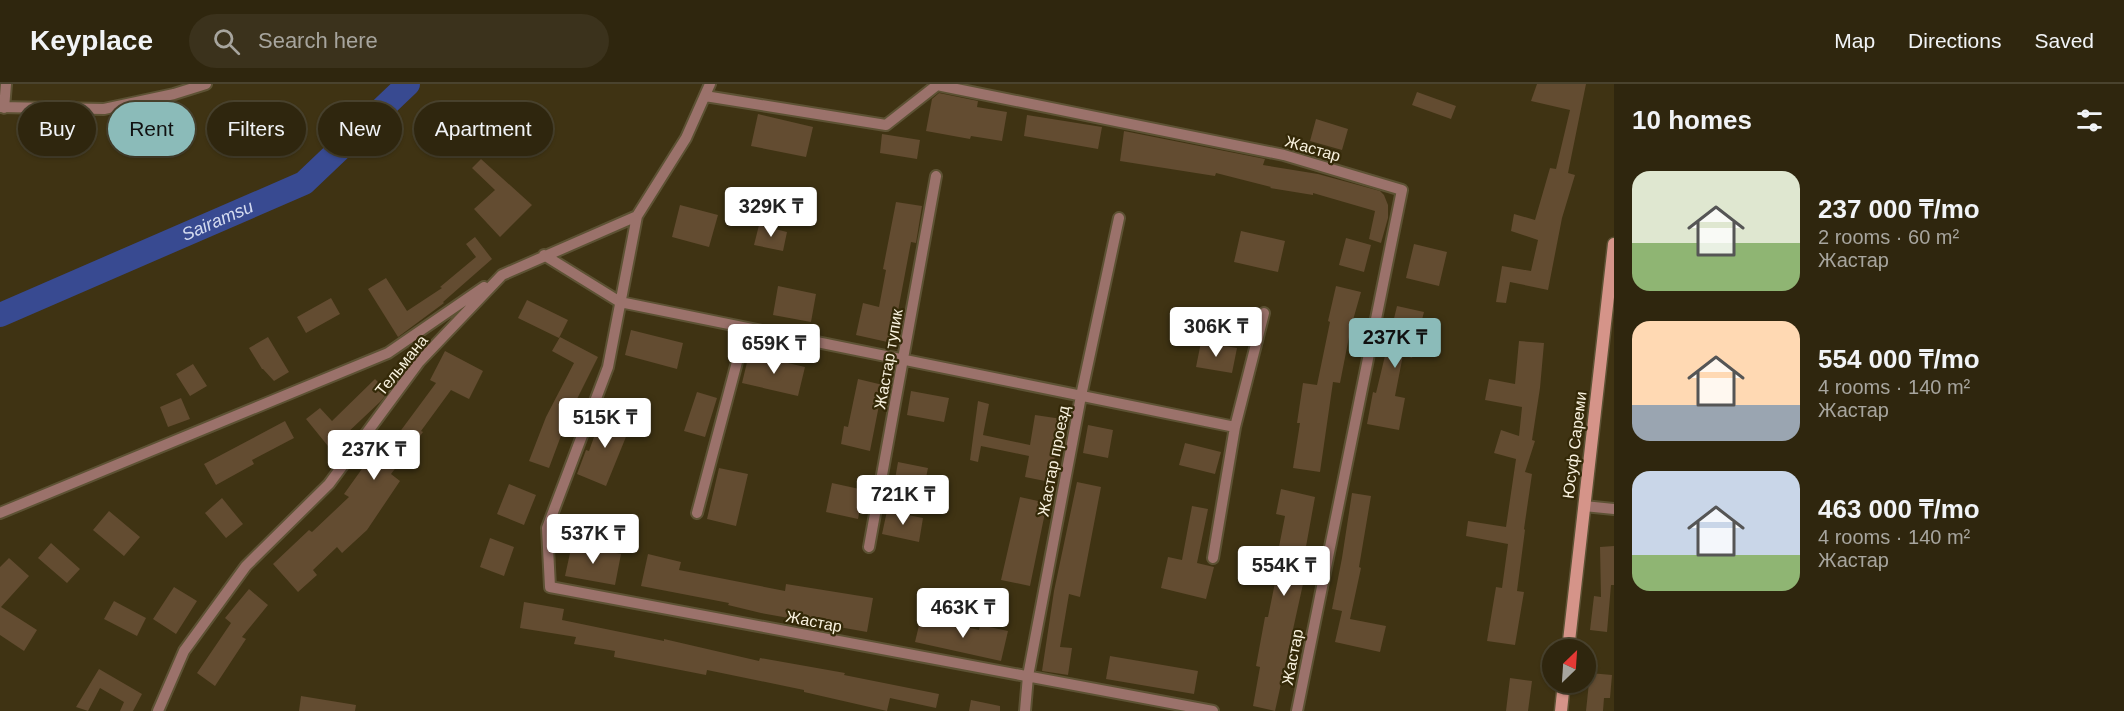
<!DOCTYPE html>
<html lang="en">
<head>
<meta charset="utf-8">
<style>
	body { margin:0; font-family:Arial,sans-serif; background:#3b321c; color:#f1f3f6; height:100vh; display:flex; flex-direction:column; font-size:22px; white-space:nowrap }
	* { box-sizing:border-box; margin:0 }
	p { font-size:20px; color:#a7a59e }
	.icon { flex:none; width:33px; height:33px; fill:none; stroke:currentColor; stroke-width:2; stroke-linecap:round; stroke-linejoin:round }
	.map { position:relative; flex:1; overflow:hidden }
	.sheet { display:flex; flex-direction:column; background:#2f260e; width:510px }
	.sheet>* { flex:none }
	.banner { position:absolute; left:18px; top:18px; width:570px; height:54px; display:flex; gap:12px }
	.needle { width:39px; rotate:25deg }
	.controls { position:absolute; left:1542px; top:555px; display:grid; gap:12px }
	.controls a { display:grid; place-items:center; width:54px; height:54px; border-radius:50%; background:#2f260e; box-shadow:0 2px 4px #0004,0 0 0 2px #4a432e; font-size:30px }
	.price { position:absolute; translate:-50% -51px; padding:0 14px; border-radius:6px; background:#fff; color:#222; font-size:20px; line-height:39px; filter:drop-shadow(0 2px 3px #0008) }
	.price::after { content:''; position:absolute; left:50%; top:36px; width:18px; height:14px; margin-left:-9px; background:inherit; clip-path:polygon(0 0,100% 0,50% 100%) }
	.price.selected { background:#8bbbb9; color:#111 }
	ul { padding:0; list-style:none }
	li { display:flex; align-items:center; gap:18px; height:150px; padding:0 18px }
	li span { display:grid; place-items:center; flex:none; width:168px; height:120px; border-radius:18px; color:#555 }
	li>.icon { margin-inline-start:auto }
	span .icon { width:72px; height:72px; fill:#fffc; stroke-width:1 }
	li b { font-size:26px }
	h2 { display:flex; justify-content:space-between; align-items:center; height:72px; padding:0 18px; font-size:26px }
	.chip { padding:0 21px; border-radius:27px; background:#2f260e; box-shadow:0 2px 4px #0004,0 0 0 2px #4a432e; font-size:21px; line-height:54px }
	.chip.selected { background:#8bbbb9; color:#111 }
	header { display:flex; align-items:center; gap:36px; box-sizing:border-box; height:84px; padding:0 30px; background:#2f260e; border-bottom:2px solid #4a432e }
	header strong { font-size:28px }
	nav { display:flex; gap:33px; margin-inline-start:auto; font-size:21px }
	.search { width:420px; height:54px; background:#3b321c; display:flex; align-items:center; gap:15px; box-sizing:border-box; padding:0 21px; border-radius:33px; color:#a7a59e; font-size:22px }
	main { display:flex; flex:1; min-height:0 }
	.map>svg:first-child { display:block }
</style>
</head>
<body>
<header>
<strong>Keyplace</strong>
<div class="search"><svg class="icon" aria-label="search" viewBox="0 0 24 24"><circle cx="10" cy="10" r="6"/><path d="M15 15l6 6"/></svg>Search here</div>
<nav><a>Map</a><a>Directions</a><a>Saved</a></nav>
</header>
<main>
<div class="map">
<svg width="1614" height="627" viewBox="0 0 1614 627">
	<rect width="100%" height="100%" fill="#3f3313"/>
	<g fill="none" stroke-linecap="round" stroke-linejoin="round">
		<path stroke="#384a91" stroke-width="24" id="s1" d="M 0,231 L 304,99 L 408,0"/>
	</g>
	<path fill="#634c31" d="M 1537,0 L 1586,0 L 1568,89 L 1575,91 L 1562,134 L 1548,206 L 1510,198 L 1506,219 L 1496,218 L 1502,182 L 1531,187 L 1538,156 L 1511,147 L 1514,130 L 1535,136 L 1550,84 L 1556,85 L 1570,26 L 1531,17 Z
		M 1417,8 L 1456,22 L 1451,35 L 1412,21 Z
		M 939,9 L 978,17 L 977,23 L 1007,28 L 1002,57 L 971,52 L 970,55 L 926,47 L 932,15 Z
		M 758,30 L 813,43 L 806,73 L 751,62 Z
		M 1027,31 L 1102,43 L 1098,65 L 1024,52 Z
		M 1316,35 L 1348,45 L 1342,66 L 1310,57 Z
		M 58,39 L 59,61 L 23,62 L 22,40 Z
		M 1124,47 L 1265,75 L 1263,81 L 1318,90 L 1380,107 L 1384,111 L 1388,121 L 1388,134 L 1381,159 L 1369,155 L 1375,127 L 1313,109 L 1313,111 L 1270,104 L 1271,103 L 1216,89 L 1215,92 L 1120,77 Z
		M 882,50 L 920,56 L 917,75 L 880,69 Z
		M 481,75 L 532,121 L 500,153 L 474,125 L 495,106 L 472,84 Z
		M 896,118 L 922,122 L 916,159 L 911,158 L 892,259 L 856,251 L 863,219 L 879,223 L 886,186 L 883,185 Z
		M 680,121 L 718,131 L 709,163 L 672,153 Z
		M 759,141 L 787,148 L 783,167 L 754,161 Z
		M 1241,147 L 1285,157 L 1278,188 L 1234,178 Z
		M 475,153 L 492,175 L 443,218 L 444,219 L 398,253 L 368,205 L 386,194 L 407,227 L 442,204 L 440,203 L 476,173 L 466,160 Z
		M 1346,154 L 1371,161 L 1364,188 L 1339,181 Z
		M 1414,160 L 1447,168 L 1439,202 L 1406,194 Z
		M 778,202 L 816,210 L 811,238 L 773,231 Z
		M 1336,202 L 1361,208 L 1351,243 L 1340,299 L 1333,298 L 1320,388 L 1293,384 L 1300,339 L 1297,339 L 1303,299 L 1317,301 L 1330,238 L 1328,237 Z
		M 331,214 L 340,230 L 306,249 L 297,233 Z
		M 527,216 L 568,236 L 559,254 L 518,234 Z
		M 1397,222 L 1424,228 L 1412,274 L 1403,271 L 1395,312 L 1405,314 L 1399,346 L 1367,340 L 1373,308 L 1376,309 Z
		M 631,246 L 683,259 L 677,285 L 625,271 Z
		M 268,253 L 289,288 L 274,297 L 263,285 L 262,285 L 249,264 Z
		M 560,253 L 598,273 L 568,333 L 549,384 L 529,377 L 546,333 L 574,279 L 552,267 Z
		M 1519,257 L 1544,259 L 1540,304 L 1532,356 L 1535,357 L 1525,388 L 1532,390 L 1524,445 L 1525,446 L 1517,507 L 1524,508 L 1515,561 L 1487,557 L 1496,503 L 1502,504 L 1508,460 L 1466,452 L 1468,437 L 1506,443 L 1516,375 L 1494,369 L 1501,346 L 1519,352 L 1522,323 L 1485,316 L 1489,295 L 1515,300 Z
		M 1201,258 L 1237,264 L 1232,289 L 1196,283 Z
		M 445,267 L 483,287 L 469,315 L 451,306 L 421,347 L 423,348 L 391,390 L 400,397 L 367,446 L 342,469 L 337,463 L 313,486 L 317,491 L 298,508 L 273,480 L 309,446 L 312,448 L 349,413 L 344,410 L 369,375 L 376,380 L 436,299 L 430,296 Z
		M 749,270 L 805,283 L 798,312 L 742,299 Z
		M 193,280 L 207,302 L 190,312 L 176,290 Z
		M 375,295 L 388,308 L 381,317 L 344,352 L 346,355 L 332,367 L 306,335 L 320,324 L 332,337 Z
		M 858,295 L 883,301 L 870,367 L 841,360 L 844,342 L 848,343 Z
		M 911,307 L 949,314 L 944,338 L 907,331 Z
		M 697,308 L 717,314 L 705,353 L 684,347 Z
		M 181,314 L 190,335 L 168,343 L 160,323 Z
		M 978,317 L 989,320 L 983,351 L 1030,361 L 1035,331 L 1062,335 L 1050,398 L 1025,393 L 1029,372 L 981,362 L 978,378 L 970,376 Z
		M 603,328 L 632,338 L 606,402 L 577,390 L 586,366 L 589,367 Z
		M 285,337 L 294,354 L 252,376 L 254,380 L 216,401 L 204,380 Z
		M 1088,341 L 1113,346 L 1108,374 L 1083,369 Z
		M 1185,359 L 1221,368 L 1215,390 L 1179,381 Z
		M 898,378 L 928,384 L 922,413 L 893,407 Z
		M 719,384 L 748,390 L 736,442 L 707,435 Z
		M 1077,398 L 1101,403 L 1080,513 L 1069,510 L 1060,563 L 1072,564 L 1068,591 L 1042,587 L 1054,507 Z
		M 832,399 L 864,406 L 858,435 L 826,428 Z
		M 509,400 L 536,411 L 524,441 L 497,430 Z
		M 1281,405 L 1315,413 L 1301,490 L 1305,491 L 1275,627 L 1253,622 L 1260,583 L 1256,582 L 1265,533 L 1268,533 L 1280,474 L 1277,473 L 1285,432 L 1276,430 Z
		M 1352,409 L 1371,412 L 1359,483 L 1361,484 L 1350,535 L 1386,542 L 1380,568 L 1335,558 L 1342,527 L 1332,525 L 1342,474 Z
		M 1020,413 L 1047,419 L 1030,502 L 1001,496 Z
		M 222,414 L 243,440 L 226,454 L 205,429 Z
		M 1192,422 L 1208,425 L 1197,479 L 1214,483 L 1206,515 L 1161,504 L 1168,473 L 1182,476 Z
		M 109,427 L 140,453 L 124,472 L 93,446 Z
		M 887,427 L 923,434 L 919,458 L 882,450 Z
		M 490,454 L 514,463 L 504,492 L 480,483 Z
		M 51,459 L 80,485 L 67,499 L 38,474 Z
		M 572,460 L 621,470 L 615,501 L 565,492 Z
		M 1614,462 L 1614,501 L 1611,501 L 1607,548 L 1590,546 L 1594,512 L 1601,513 L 1600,463 Z
		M 648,470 L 681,478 L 679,486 L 785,507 L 786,500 L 873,514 L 867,548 L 761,529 L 728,521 L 729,519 L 641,502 Z
		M 9,474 L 29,492 L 1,523 L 37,546 L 24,567 L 0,551 L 0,483 Z
		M 174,503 L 197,517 L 176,550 L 153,535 Z
		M 249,505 L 268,521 L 242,553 L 246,555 L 215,602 L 197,589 L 231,539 L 225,534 Z
		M 114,517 L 146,534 L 137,552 L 104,535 Z
		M 524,518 L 564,525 L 562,536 L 664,557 L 664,555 L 759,577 L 760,574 L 845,589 L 844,591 L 939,610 L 936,624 L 890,614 L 887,627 L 804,608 L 804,606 L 707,586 L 706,591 L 614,573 L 615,567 L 574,560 L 576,553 L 520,544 Z
		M 921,533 L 979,546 L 980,541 L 1008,547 L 1001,577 L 915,558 Z
		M 1110,572 L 1198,587 L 1194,610 L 1106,595 Z
		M 99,585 L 142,610 L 133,627 L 120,627 L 124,618 L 100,604 L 88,627 L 76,623 Z
		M 1590,589 L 1612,591 L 1610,614 L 1604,614 L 1603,627 L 1586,627 Z
		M 1510,594 L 1532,597 L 1528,627 L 1506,627 Z
		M 301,612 L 356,621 L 355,627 L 299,627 Z
		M 971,616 L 1000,622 L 1000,627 L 969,627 Z"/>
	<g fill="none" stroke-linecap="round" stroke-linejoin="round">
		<g stroke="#5d5234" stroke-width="14">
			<path id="minor" d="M 710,0 L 686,54 L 637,132 L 608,283 L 547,444 L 550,503 L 1213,627
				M 705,12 L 886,41 L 937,1 L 1284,71 L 1402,106 L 1297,627
				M 0,23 L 104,25 L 174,10 L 206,0
				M 4,24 L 6,0
				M 544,171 L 620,218 L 1235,343
				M 1584,422 L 1614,425
				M 0,429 L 388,269 L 484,203
				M 697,429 L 746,244
				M 869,463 L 936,92
				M 1213,474 L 1235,343 L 1264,229
				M 158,627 L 184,567 L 246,482 L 329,400 L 419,278 L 502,191 L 637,132
				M 1025,627 L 1028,592 L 1081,312 L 1119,134"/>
		</g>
		<g stroke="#5d5234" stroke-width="15">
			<path id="secondary" d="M 1568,566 L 1614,160
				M 1561,627 L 1564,598"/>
		</g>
		<use href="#minor" stroke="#9b726b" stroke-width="10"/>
		<use href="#secondary" stroke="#d59489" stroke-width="12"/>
	</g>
	<g text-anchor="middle" stroke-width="4.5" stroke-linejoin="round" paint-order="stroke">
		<g font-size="16" fill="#f9f2df" stroke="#342908">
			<text transform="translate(1313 64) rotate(16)" y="6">Жастар</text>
			<text transform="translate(888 275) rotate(-80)" y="6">Жастар тупик</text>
			<text transform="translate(401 281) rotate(-51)" y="6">Тельмана</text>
			<text transform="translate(1574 361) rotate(-83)" y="6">Юсуф Сареми</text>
			<text transform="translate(1053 377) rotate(-79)" y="6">Жастар проезд</text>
			<text transform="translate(814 537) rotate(11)" y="6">Жастар</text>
			<text transform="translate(1292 573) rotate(-79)" y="6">Жастар</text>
		</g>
		<g font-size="18" font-style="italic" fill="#d4dbf0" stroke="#342908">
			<text dy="6" stroke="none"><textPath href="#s1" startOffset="237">Sairamsu</textPath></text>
		</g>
	</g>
</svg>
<div class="controls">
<a><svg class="needle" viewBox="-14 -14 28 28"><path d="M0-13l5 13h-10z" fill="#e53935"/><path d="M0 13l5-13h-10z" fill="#a7a59e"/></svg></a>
</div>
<b class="price" style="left:771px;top:154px">329K ₸</b>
<b class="price" style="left:1216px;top:274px">306K ₸</b>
<b class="price selected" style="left:1395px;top:285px">237K ₸</b>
<b class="price" style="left:774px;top:291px">659K ₸</b>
<b class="price" style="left:605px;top:365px">515K ₸</b>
<b class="price" style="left:374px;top:397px">237K ₸</b>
<b class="price" style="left:903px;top:442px">721K ₸</b>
<b class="price" style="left:593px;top:481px">537K ₸</b>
<b class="price" style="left:1284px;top:513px">554K ₸</b>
<b class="price" style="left:963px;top:555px">463K ₸</b>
<div class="banner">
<a class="chip">Buy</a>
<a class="chip selected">Rent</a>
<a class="chip">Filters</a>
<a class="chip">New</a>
<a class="chip">Apartment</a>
</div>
</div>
<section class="sheet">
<h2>10 homes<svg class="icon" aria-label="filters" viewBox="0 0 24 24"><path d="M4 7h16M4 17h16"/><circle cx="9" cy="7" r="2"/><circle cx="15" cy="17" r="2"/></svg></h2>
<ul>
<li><span style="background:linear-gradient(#dfe7d0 60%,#8fb573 0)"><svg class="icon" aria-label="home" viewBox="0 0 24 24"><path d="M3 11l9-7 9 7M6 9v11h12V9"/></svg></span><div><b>237 000 ₸/mo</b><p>2 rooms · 60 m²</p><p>Жастар</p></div></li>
<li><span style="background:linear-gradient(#ffd9b3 70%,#9aa5b1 0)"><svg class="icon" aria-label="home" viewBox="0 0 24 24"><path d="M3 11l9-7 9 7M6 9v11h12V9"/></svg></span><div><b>554 000 ₸/mo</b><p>4 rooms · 140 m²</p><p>Жастар</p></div></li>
<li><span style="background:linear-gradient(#c9d6e8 70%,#8fb573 0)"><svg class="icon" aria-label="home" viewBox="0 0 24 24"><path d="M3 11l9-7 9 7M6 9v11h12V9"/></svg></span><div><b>463 000 ₸/mo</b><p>4 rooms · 140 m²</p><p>Жастар</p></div></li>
</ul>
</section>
</main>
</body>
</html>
